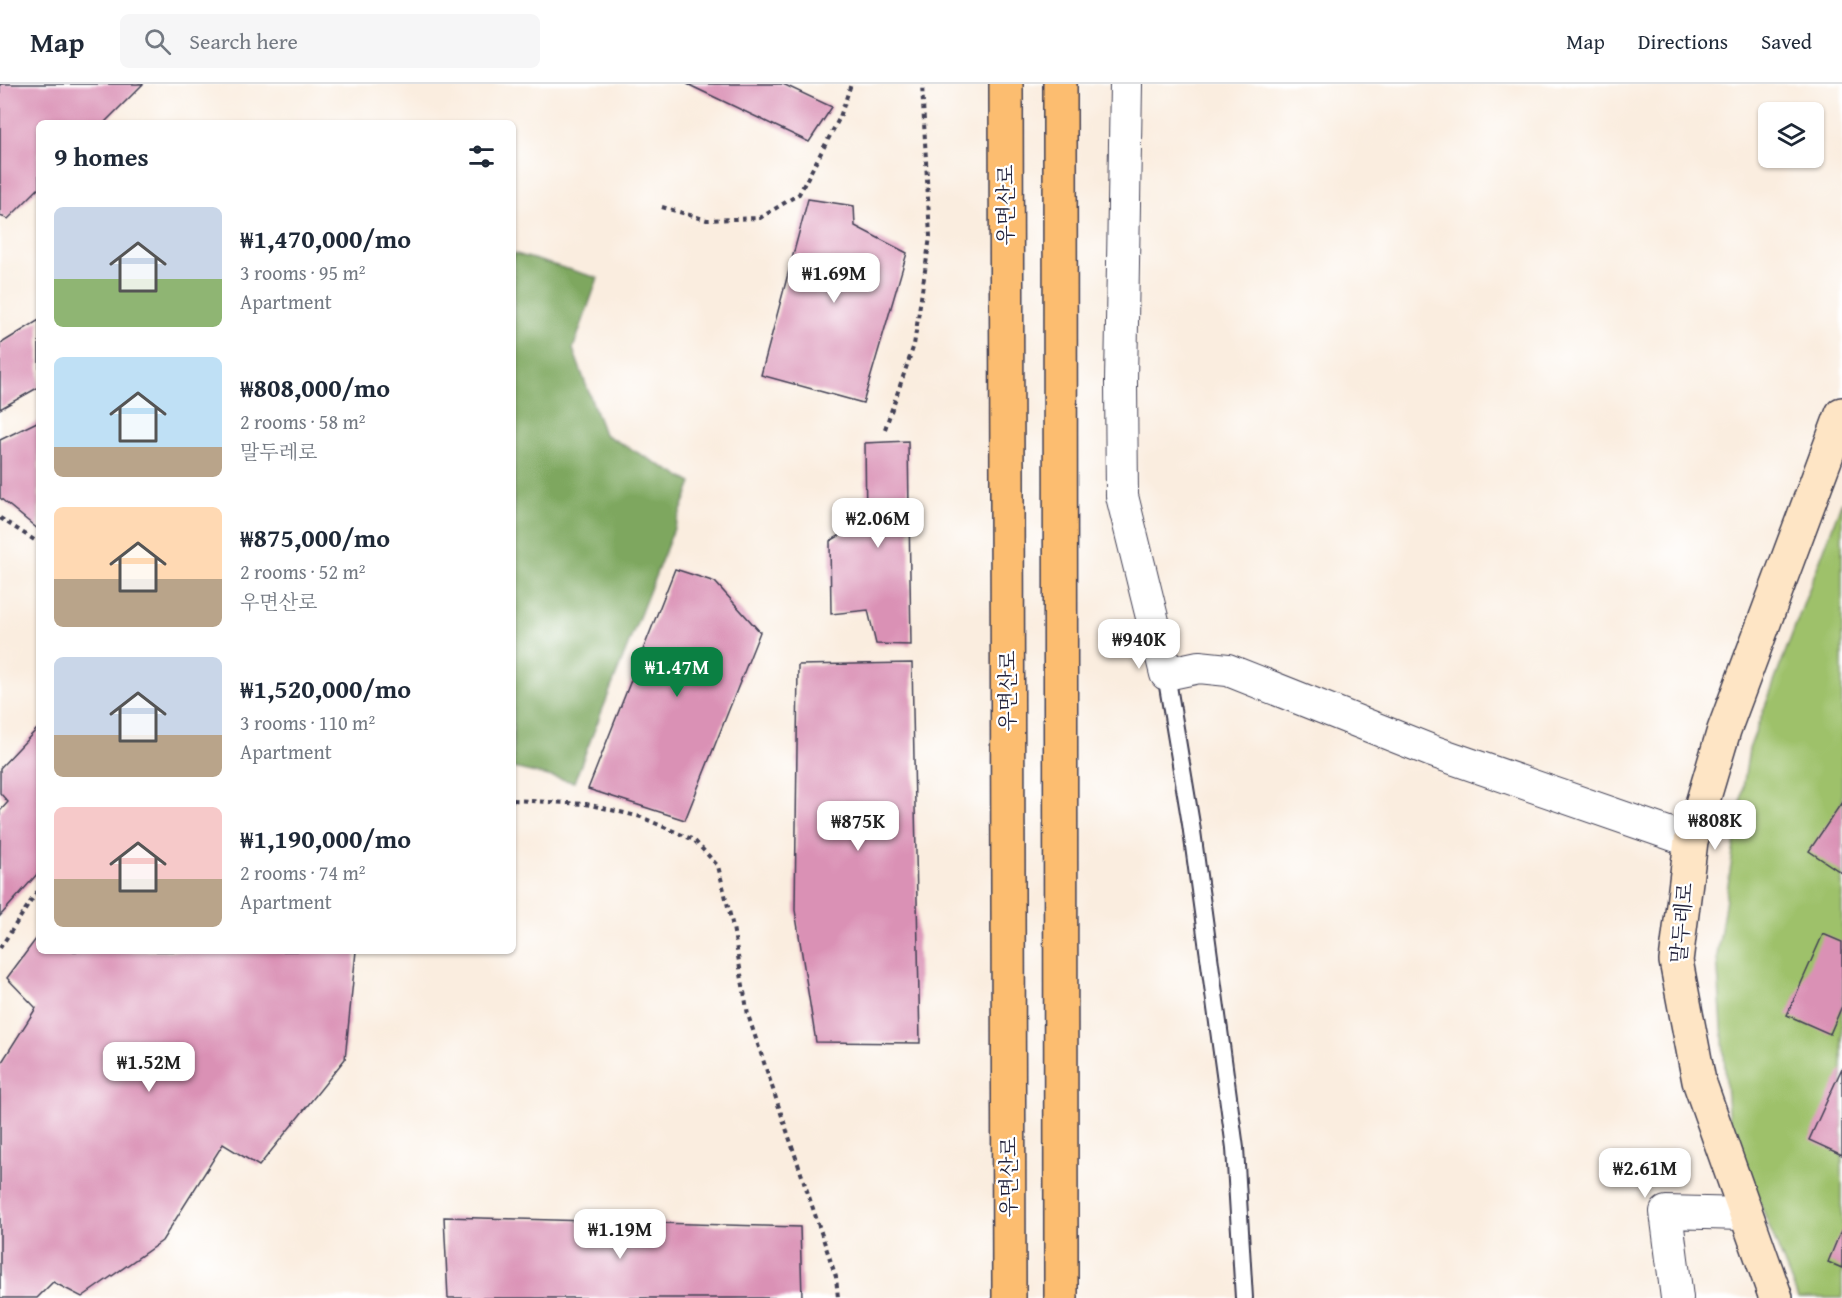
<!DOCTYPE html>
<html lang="en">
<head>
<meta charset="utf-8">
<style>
	body { margin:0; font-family:"Gentium Book Plus","Noto Serif KR",serif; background:#f6f6f7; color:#1f2937; height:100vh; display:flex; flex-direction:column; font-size:22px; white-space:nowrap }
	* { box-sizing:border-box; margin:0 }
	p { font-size:20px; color:#747a83 }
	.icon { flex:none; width:33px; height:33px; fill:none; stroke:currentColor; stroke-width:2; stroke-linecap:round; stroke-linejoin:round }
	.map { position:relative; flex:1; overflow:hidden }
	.side { position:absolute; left:36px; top:36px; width:480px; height:834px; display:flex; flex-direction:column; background:#fff; border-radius:9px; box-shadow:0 2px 4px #0004 }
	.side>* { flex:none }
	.buttons { position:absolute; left:1758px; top:18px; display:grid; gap:12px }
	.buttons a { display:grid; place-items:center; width:66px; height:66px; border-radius:9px; background:#fff; box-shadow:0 2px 4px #0004; font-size:30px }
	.price { position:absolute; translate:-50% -51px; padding:0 14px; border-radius:12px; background:#fff; color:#222; font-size:20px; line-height:39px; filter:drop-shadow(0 2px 3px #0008) }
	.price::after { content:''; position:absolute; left:50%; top:36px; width:18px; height:14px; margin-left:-9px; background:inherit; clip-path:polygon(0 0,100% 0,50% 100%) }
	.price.selected { background:#0b8043; color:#fff }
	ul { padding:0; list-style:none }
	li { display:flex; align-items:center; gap:18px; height:150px; padding:0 18px }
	li span { display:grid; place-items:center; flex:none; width:168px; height:120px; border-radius:9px; color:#555 }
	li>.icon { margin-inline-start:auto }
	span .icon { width:72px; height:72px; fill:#fffc; stroke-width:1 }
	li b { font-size:26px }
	h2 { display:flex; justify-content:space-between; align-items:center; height:72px; padding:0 18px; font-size:26px }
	header { display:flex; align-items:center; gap:36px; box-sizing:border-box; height:84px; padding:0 30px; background:#fff; border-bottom:2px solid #e0e1e3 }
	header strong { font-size:28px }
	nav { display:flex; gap:33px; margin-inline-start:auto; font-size:21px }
	.search { width:420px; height:54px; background:#f6f6f7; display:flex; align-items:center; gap:15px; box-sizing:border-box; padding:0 21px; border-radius:9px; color:#747a83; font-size:22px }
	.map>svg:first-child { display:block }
</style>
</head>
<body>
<header>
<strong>Map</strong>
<div class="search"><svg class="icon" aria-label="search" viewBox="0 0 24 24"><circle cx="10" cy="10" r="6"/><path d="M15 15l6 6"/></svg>Search here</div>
<nav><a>Map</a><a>Directions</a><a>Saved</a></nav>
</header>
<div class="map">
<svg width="1842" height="1214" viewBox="0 0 1842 1214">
	<rect width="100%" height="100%" fill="#fff"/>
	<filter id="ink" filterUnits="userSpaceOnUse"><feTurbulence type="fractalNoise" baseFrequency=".0167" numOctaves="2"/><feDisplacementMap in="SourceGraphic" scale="12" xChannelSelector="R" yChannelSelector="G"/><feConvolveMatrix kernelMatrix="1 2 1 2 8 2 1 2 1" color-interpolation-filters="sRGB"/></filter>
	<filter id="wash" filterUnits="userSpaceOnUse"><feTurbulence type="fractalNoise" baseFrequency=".008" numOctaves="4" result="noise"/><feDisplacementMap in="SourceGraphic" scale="24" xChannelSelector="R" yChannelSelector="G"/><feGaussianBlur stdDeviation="1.35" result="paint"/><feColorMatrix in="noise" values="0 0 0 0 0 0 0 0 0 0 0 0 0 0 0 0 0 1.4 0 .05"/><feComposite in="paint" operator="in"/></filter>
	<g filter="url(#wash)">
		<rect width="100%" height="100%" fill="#faeddf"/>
		<path fill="#9ec16b" stroke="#607253" stroke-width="1.5" d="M 1842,417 L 1842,1214 L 1798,1214 L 1729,1042 L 1717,872 L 1749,665 Z"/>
		<path fill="#7ea75f" stroke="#50644d" stroke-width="1.5" d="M 513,169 L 598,194 L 573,265 L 604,350 L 692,399 L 574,698 L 513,684 Z"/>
		<g id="blocks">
			<path fill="#da91b5" d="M 0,0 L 143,0 L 104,39 L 39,39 L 39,104 L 8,135 L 0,132 Z
				M 687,0 L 783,0 L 832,23 L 809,58 Z
				M 808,115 L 854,122 L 855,142 L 907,169 L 863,319 L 761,291 Z
				M 39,236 L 39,303 L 0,325 L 0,260 Z
				M 39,337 L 39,446 L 0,414 L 0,356 Z
				M 908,357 L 911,561 L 876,560 L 868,526 L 831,530 L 830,457 L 866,437 L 865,359 Z
				M 675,485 L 715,498 L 760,548 L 685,736 L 588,705 Z
				M 912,579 L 920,959 L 816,958 L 795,826 L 798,581 Z
				M 39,643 L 39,788 L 0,832 L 0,727 L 8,718 L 0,709 L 0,684 Z
				M 1842,718 L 1842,789 L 1809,767 Z
				M 1823,850 L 1842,858 L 1842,922 L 1830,950 L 1787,931 Z
				M 39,851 L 39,867 L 356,867 L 345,975 L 259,1082 L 223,1060 L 162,1157 L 82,1213 L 53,1198 L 37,1214 L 0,1214 L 0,981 L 36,924 L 7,894 Z
				M 1842,984 L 1842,1071 L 1809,1056 Z
				M 444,1133 L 800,1143 L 802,1214 L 448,1214 Z
				M 1842,1144 L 1842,1184 L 1828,1178 Z"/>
		</g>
	</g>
	<g filter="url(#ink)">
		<use href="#blocks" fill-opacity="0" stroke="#424054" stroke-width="1.5"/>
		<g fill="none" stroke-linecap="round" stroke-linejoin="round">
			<g stroke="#424054" stroke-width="20">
				<path id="lane" d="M 1166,590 L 1191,740 L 1235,1064 L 1244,1214"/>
			</g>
			<g stroke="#424054" stroke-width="34">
				<path id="street" d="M 1126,0 L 1121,298 L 1122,412 L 1166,590 L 1199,583 L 1228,586 L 1432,667 L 1691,757
					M 1677,1214 L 1666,1128 L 1744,1130"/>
			</g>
			<g stroke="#424054" stroke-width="36">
				<path id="secondary" d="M 1776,1214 L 1699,997 L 1676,877 L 1691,757 L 1724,646 L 1842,330"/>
			</g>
			<g stroke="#424054" stroke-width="36">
				<path id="highway" d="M 1006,0 L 1009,1214
					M 1060,0 L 1061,1214"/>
			</g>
			<path stroke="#424054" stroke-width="4" stroke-dasharray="4.5 4.5" stroke-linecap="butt" d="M 662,123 L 707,136 L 760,134 L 799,110 L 840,33 L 851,0
				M 885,345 L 914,261 L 930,153 L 922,0
				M 0,434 L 39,459
				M 513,716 L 586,720 L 641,733 L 694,756 L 718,782 L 733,843 L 748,931 L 836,1193 L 838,1214
				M 0,864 L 39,805"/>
			<use href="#lane" stroke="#fff" stroke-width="16"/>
			<use href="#street" stroke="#fff" stroke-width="32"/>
			<use href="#secondary" stroke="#fee5c5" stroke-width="33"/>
			<use href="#highway" stroke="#fcbd6f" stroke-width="33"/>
		</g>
	</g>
	<g text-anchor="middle" stroke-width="4.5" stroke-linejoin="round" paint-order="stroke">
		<g font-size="21" fill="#22223b" stroke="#fff">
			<text transform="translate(1006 121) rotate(-90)" y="7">우면산로</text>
			<text transform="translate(1008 607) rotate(-90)" y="7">우면산로</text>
			<text transform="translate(1682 839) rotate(-85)" y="7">말두레로</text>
			<text transform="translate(1009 1093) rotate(-90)" y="7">우면산로</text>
		</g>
	</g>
</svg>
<div class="buttons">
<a><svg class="icon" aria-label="layers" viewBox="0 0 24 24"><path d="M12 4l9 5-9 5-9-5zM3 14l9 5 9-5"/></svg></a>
</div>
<b class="price" style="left:834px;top:220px">₩1.69M</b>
<b class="price" style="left:878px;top:465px">₩2.06M</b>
<b class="price" style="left:1139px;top:586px">₩940K</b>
<b class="price selected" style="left:677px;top:614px">₩1.47M</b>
<b class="price" style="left:1715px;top:767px">₩808K</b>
<b class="price" style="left:858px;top:768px">₩875K</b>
<b class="price" style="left:149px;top:1009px">₩1.52M</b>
<b class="price" style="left:1645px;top:1115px">₩2.61M</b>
<b class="price" style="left:620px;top:1176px">₩1.19M</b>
<section class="side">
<h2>9 homes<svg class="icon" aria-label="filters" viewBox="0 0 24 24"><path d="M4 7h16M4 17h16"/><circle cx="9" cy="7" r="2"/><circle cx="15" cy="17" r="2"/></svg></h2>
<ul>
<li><span style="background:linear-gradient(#c9d6e8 60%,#8fb573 0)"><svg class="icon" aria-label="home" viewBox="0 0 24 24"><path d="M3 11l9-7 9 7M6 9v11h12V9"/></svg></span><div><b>₩1,470,000/mo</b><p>3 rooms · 95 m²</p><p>Apartment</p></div></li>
<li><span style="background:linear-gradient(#bfe0f5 75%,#b9a48a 0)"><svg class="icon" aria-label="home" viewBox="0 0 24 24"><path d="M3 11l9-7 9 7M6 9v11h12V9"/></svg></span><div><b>₩808,000/mo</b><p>2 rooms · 58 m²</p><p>말두레로</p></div></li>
<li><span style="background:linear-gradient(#ffd9b3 60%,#b9a48a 0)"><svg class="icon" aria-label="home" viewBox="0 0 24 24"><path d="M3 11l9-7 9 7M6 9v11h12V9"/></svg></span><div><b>₩875,000/mo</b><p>2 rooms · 52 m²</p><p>우면산로</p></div></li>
<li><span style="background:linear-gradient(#c9d6e8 65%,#b9a48a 0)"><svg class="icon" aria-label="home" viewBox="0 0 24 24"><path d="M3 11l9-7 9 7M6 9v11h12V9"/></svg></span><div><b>₩1,520,000/mo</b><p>3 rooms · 110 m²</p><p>Apartment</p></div></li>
<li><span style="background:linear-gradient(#f6c9c9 60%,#b9a48a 0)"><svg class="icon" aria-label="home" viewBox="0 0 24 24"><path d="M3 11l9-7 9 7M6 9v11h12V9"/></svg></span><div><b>₩1,190,000/mo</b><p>2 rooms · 74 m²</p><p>Apartment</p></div></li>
</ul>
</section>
</div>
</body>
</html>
